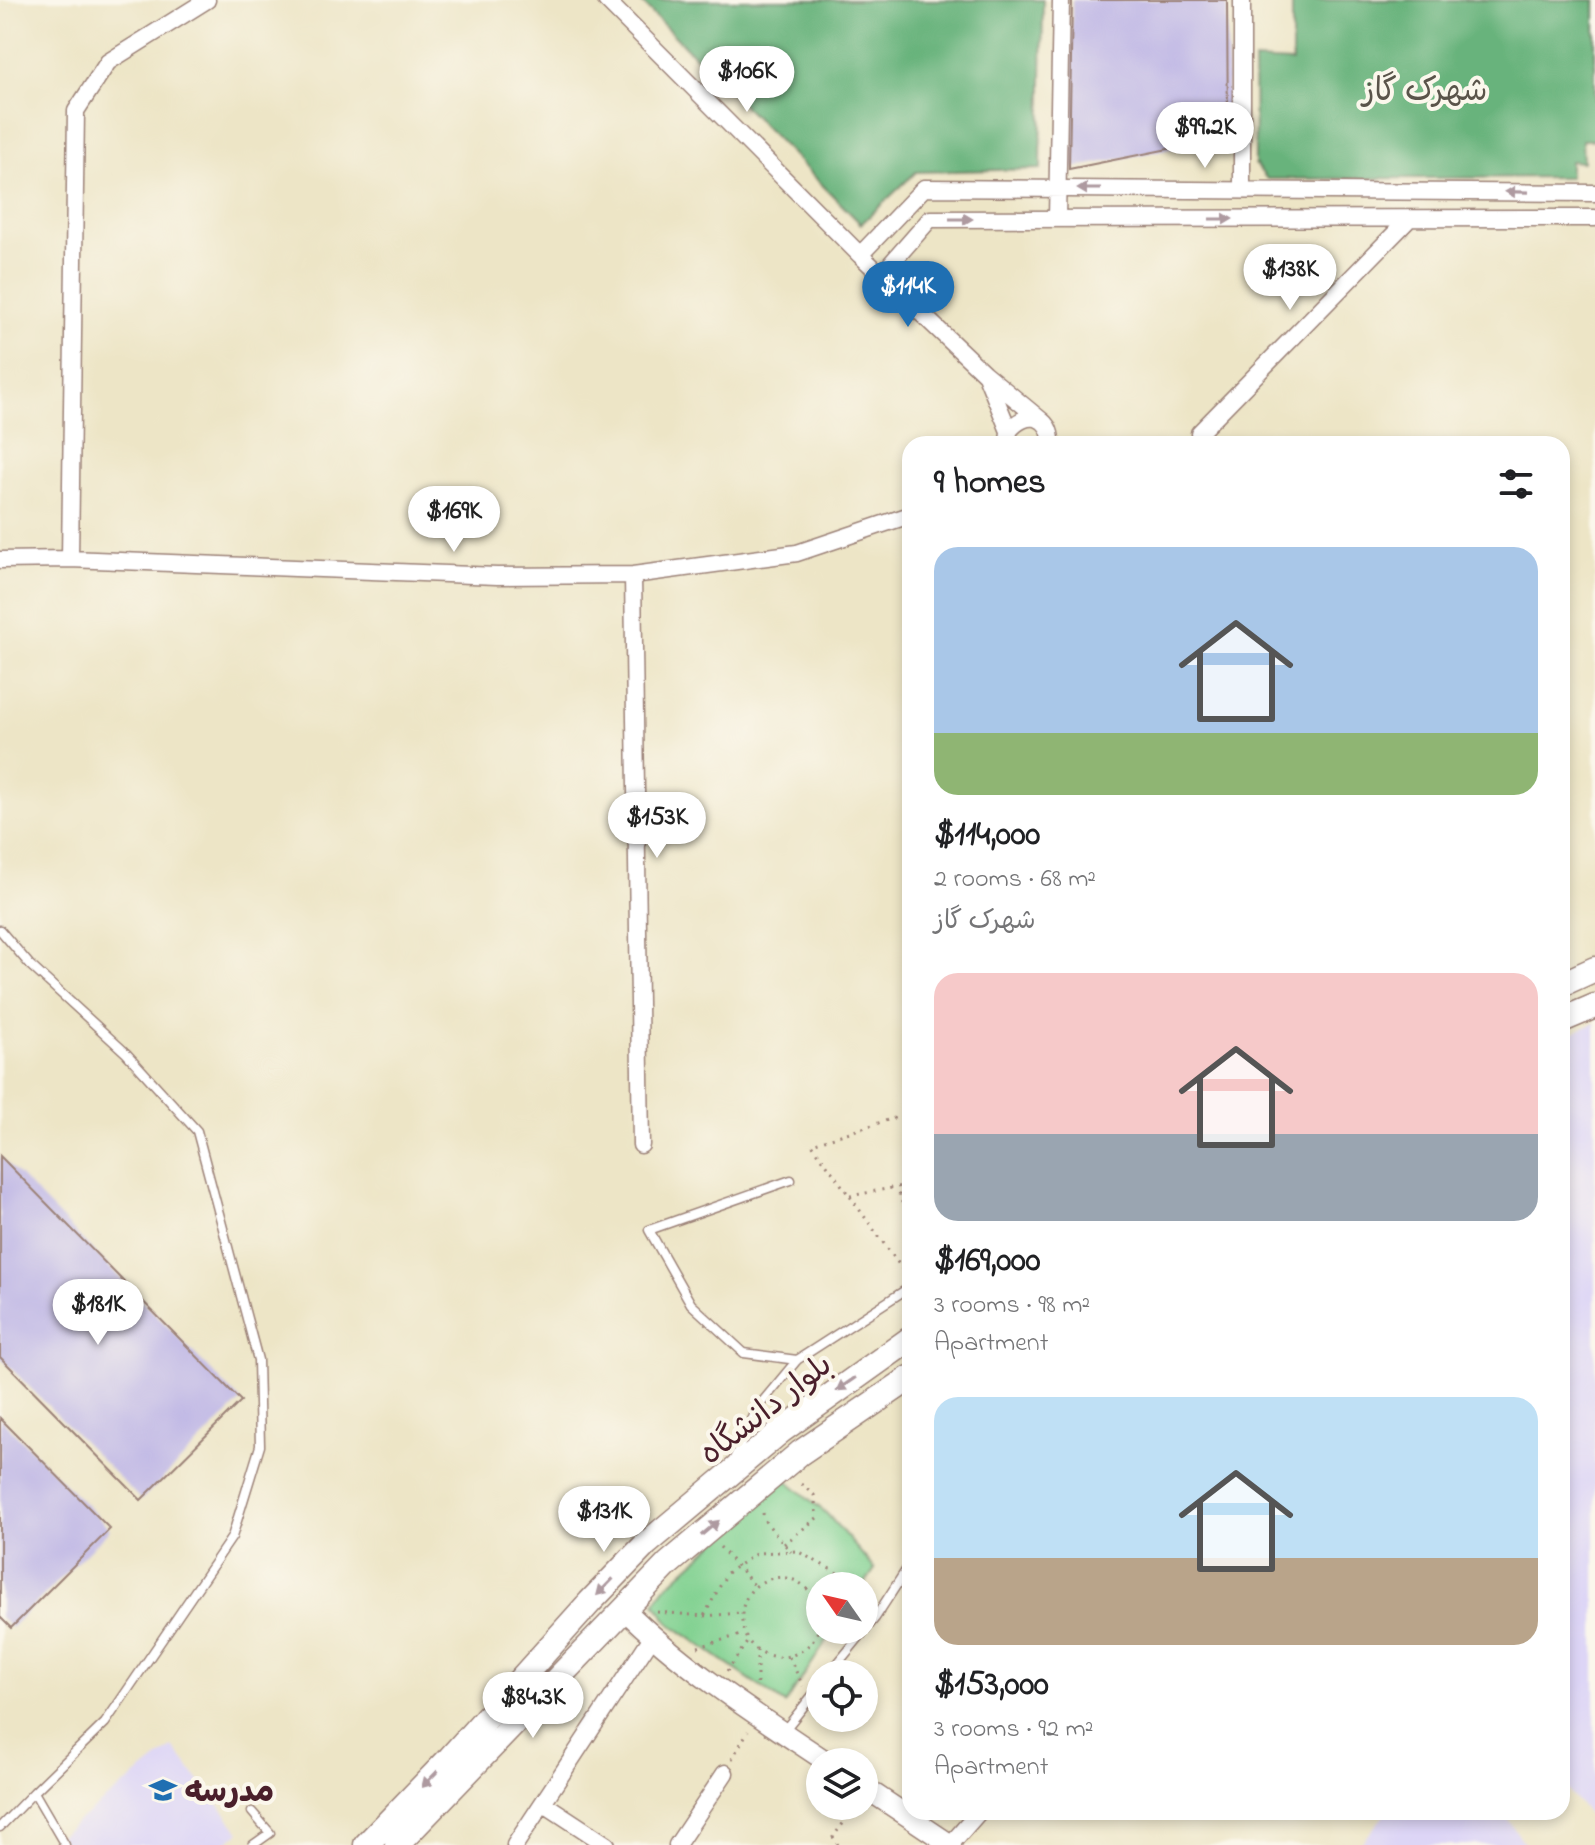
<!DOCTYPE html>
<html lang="en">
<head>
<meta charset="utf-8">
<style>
	body { margin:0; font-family:"Indie Flower","Playpen Sans Arabic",sans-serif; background:#f2f2f2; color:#202124; height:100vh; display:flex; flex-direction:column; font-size:30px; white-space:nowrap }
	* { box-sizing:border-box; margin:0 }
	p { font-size:26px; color:#757577 }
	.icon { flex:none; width:44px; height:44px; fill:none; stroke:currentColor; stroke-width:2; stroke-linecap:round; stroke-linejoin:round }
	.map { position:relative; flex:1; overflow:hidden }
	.panel { position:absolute; left:902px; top:436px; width:668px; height:1384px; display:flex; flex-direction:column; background:#fff; border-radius:24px; box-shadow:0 4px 12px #0003 }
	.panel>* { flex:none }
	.needle { width:52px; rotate:304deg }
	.buttons { position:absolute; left:806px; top:1572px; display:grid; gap:16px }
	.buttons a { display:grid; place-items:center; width:72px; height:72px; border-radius:50%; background:#fff; box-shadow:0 4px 12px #0003; font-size:40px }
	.price { position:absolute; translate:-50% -68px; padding:0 18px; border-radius:28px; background:#fff; color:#222; font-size:26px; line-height:52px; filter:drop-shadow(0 2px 4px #0008) }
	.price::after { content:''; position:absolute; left:50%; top:48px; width:24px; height:18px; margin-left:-12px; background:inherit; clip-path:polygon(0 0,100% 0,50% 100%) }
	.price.on { background:#1f6fb2; color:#fff }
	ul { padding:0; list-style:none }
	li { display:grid; align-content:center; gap:16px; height:424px; padding:0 32px }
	li span { display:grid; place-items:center; height:248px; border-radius:24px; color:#555 }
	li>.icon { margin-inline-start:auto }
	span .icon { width:144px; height:144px; fill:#fffc; stroke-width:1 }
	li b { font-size:34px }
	h2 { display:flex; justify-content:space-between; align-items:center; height:96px; padding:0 32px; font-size:34px }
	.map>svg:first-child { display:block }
</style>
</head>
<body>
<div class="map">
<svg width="1595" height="1845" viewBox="0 0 1595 1845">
	<rect width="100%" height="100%" fill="#fbf7ec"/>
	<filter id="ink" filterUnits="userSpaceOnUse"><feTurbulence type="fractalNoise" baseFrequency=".0125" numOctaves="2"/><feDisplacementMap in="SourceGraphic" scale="16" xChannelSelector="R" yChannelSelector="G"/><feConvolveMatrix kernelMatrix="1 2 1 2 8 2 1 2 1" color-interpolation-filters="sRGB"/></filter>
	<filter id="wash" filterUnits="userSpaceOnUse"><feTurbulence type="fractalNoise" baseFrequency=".006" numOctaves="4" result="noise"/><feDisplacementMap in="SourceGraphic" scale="32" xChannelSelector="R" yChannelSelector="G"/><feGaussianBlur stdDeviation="1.8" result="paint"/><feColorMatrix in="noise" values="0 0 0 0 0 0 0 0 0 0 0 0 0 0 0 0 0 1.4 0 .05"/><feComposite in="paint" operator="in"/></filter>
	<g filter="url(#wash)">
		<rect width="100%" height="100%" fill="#ede5c6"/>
		<path fill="#ddd5f6" d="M 1595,1023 L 1595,1821 L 1562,1784 L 1562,1037 Z
			M 173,1747 L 240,1832 L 223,1845 L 67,1845 L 59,1836 Z
			M 1387,1812 L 1502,1812 L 1526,1845 L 1359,1845 Z"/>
		<path fill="#81d191" stroke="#66785e" stroke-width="2" d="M 785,1479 L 827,1514 L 875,1569 L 863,1586 L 820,1586 L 820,1630 L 834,1630 L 785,1704 L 669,1623 L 655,1603 L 664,1589 Z"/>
		<path fill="#68b37b" stroke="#596953" stroke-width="2" d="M 639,0 L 1043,0 L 1041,169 L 916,172 L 861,224 Z
			M 1271,0 L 1595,0 L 1595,140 L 1582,140 L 1583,162 L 1570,161 L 1570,177 L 1267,179 L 1255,164 L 1254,60 L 1292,62 L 1292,1 Z"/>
		<g id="blocks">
			<path fill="#beb6e5" d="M 1072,0 L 1227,0 L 1228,137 L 1069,169 Z
				M 0,1156 L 241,1401 L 141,1500 L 0,1357 Z
				M 0,1418 L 110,1529 L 11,1628 L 0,1617 Z"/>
		</g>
	</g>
	<g filter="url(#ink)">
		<use href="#blocks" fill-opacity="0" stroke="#9c8278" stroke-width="2"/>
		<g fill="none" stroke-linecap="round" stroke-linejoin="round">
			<g stroke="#9c8278" stroke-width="11">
				<path id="service" d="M 0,930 L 30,965 L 126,1053 L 197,1131 L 258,1360 L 260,1446 L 232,1537 L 105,1723 L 34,1792
					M 791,1180 L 649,1230 L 691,1304 L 744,1353 L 797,1360
					M 733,1461 L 758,1407 L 797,1360 L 910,1287
					M 829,1674 L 875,1618 L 910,1564
					M 783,1732 L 820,1686
					M 252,1812 L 270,1833 L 253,1845
					M 0,1827 L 34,1792 L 65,1845"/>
			</g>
			<g stroke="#9c8278" stroke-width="19">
				<path id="minor" d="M 606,0 L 860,255 L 984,373 L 1041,420
					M 1242,190 L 1242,0
					M 1057,219 L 1061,0
					M 860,255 L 924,188 L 1595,193
					M 881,275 L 930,219 L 1595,218
					M 987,378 L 1009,431 L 1008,444
					M 1009,431 C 1026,409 1052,415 1051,444
					M 1199,433 L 1409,219
					M 70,559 L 76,111 L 108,62 L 207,0
					M 0,560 L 70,559 L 497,576 L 633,575 L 797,553 L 910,515
					M 633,575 L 641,1145
					M 543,1803 L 607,1845
					M 515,1845 L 652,1637
					M 677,1845 L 725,1773
					M 950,1845 L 979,1812"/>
			</g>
			<g stroke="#9c8278" stroke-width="23">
				<path id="tertiary" d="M 624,1609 C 684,1669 757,1715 827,1762
					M 864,1787 L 951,1845"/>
			</g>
			<g stroke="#9c8278" stroke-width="27">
				<path id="secondary" d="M 1562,984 L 1595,969
					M 1562,1020 L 1595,1006
					M 366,1845 L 450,1758 L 590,1602 L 646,1544 L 781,1431 L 910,1339
					M 397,1845 L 668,1564 L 800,1453 L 910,1378"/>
			</g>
			<path stroke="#9c8278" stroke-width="3" stroke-dasharray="2 6" stroke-linecap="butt" d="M 910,1113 L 812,1144 L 903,1270 L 910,1266
				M 902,1186 L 899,1196 L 904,1206 L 910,1209
				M 850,1196 L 902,1186 L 910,1180
				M 763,1513 L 764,1520 L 791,1552
				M 784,1544 L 817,1518 L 814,1495 L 803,1486 L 801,1481
				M 720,1547 L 755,1586
				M 820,1610 C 802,1556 732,1574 743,1629 C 745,1639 752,1647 761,1652 C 773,1658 785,1659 797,1653 C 809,1648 816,1637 820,1626
				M 657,1612 L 704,1616 L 727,1573 L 757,1553 L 797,1551 L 843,1576 L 848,1586
				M 704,1616 L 740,1613
				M 698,1647 L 744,1634
				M 757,1650 L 757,1690
				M 789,1657 L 803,1686
				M 727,1671 L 748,1641
				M 732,1759 L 748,1731
				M 838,1845 L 833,1837 L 856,1806"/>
			<use href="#service" stroke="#fff" stroke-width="8"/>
			<use href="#minor" stroke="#fff" stroke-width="16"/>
			<use href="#tertiary" stroke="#fff" stroke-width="20"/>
			<use href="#secondary" stroke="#fff" stroke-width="24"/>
		</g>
		<defs><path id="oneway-solid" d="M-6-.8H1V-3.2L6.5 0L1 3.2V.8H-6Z" transform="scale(2)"/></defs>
		<g fill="#ae9aa0">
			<use href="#oneway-solid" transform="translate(1089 189) rotate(-180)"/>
			<use href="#oneway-solid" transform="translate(1517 192) rotate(-179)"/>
			<use href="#oneway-solid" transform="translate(961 219)"/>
			<use href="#oneway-solid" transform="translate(1221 219)"/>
			<use href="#oneway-solid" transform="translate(846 1384) rotate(145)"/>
			<use href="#oneway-solid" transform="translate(710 1528) rotate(-40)"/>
			<use href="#oneway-solid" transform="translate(605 1587) rotate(134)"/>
			<use href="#oneway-solid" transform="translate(430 1779) rotate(134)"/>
		</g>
	</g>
	<defs>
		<g id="school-bare" transform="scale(2.16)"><path d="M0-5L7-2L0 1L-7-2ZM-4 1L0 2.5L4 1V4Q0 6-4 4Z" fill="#1f6fb2" stroke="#fbf7ec" stroke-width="2.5" paint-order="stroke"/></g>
	</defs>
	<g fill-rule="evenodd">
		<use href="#school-bare" x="163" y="1790"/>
	</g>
	<g text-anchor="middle" stroke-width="8" stroke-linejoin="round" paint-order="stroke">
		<g font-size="32" fill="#5a544a" stroke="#fbf7ec">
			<text x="1425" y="100">شهرک گاز</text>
		</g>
		<g font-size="32" fill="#4a1f2b" stroke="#fbf7ec">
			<text transform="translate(765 1408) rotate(-38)" y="11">بلوار دانشگاه</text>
		</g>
		<g font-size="32" font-weight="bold" fill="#4a1f2b" stroke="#fbf7ec" text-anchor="start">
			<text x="185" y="1801">مدرسه</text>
		</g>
	</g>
</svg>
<div class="buttons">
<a><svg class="needle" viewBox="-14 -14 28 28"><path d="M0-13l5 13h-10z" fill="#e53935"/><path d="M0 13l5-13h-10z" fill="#757577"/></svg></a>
<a><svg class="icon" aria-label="locate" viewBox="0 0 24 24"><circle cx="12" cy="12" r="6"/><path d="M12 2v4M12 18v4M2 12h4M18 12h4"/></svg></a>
<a><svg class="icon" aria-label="layers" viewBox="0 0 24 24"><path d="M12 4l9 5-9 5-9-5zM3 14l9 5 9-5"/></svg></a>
</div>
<b class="price" style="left:747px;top:114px">$106K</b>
<b class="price" style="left:1205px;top:170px">$99.2K</b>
<b class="price" style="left:1290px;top:312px">$138K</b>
<b class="price on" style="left:908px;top:329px">$114K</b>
<b class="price" style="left:454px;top:554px">$169K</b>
<b class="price" style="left:657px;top:860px">$153K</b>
<b class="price" style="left:98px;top:1347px">$181K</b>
<b class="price" style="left:604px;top:1554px">$131K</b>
<b class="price" style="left:533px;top:1740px">$84.3K</b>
<section class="panel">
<h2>9 homes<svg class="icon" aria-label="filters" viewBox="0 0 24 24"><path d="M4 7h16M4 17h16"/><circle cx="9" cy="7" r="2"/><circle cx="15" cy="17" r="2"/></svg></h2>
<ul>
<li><span style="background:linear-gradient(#a9c7e8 75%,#8fb573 0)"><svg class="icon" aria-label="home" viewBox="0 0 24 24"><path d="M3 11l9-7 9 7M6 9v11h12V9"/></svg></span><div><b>$114,000</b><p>2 rooms · 68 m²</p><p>شهرک گاز</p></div></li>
<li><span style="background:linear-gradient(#f6c9c9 65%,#9aa5b1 0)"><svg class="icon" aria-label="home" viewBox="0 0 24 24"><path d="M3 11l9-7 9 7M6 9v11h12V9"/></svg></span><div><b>$169,000</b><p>3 rooms · 98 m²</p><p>Apartment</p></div></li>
<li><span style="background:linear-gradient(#bfe0f5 65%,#b9a48a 0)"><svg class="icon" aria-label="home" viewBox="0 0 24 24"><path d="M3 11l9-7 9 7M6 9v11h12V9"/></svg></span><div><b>$153,000</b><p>3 rooms · 92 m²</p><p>Apartment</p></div></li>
</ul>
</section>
</div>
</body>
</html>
